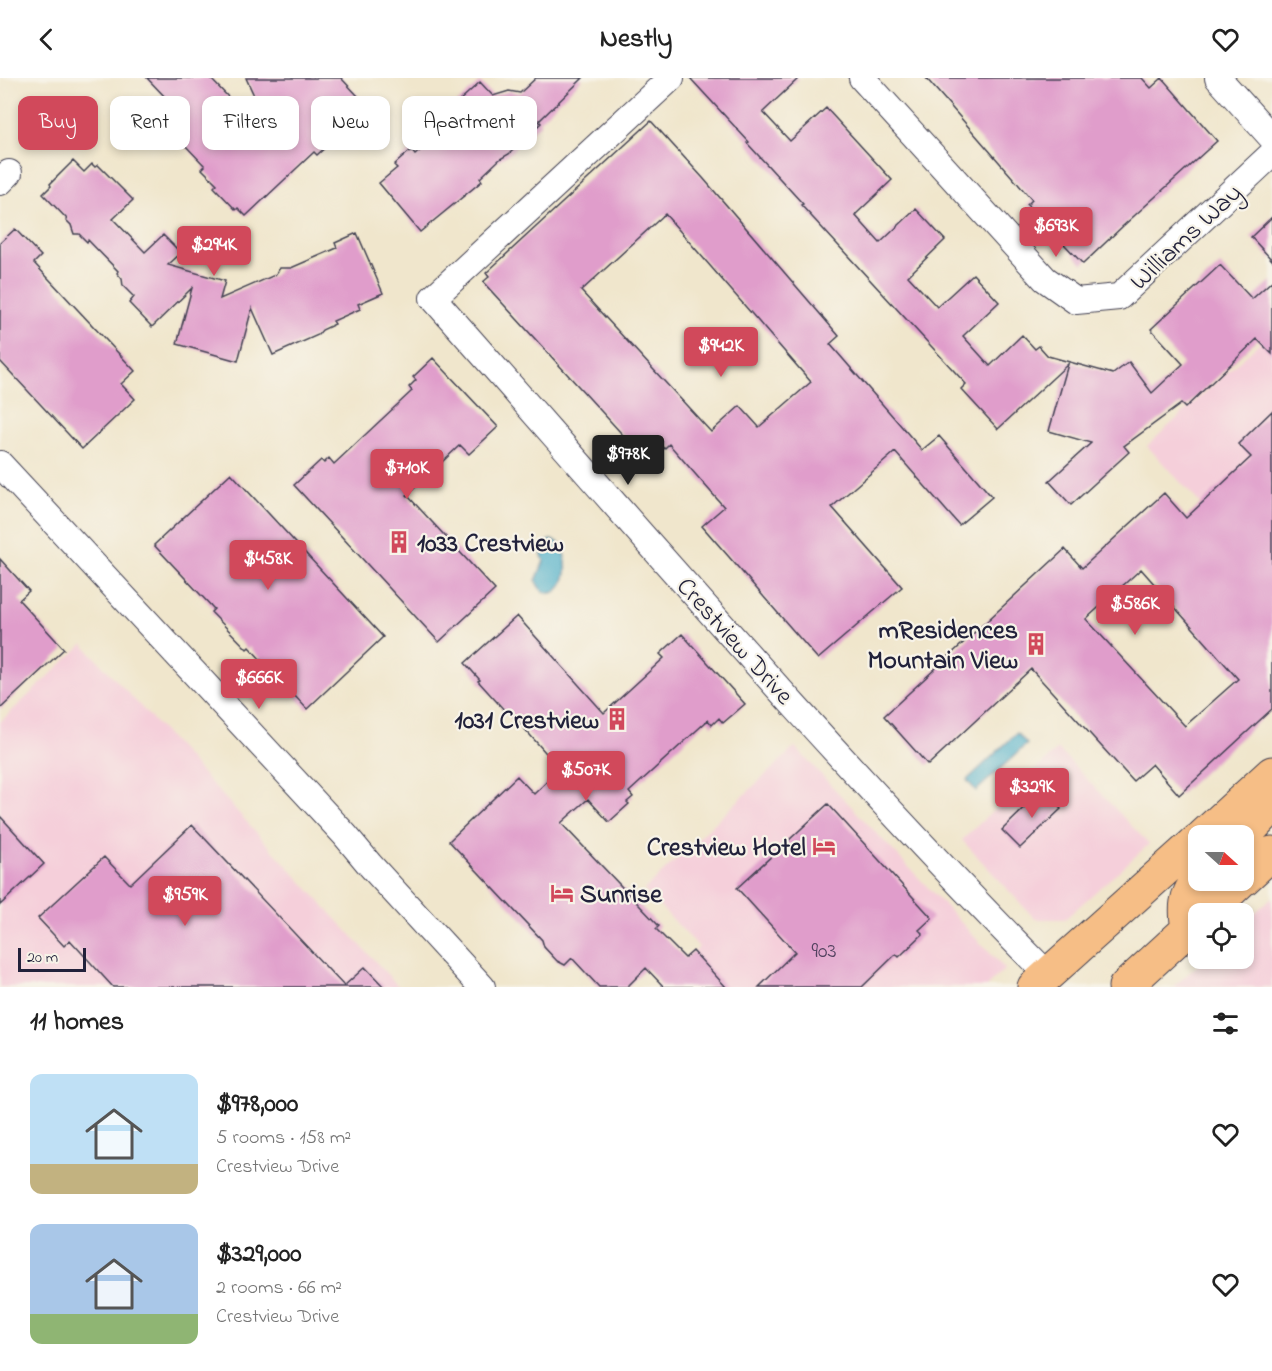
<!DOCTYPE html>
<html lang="en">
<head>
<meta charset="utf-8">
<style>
	body { margin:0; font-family:"Indie Flower",sans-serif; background:#f6f6f6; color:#222; height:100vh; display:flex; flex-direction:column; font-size:22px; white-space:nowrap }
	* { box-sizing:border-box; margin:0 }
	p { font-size:20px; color:#767676 }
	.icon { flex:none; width:33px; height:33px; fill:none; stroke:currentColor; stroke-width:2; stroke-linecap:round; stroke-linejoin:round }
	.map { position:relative; height:909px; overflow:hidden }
	.sheet { display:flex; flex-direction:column; background:#fff; flex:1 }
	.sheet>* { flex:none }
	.hud { position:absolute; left:18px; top:18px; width:600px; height:54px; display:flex; gap:12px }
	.needle { width:39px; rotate:111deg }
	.fabs { position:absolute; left:1188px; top:747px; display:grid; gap:12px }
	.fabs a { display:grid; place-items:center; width:66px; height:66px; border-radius:12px; background:#fff; box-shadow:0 3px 9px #0003; font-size:30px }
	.scale { position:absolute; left:18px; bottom:15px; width:68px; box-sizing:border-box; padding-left:6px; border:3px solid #22223b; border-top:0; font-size:16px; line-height:21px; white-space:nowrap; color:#22223b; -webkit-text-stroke:4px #f7f3e8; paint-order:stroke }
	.price { position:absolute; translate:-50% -51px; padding:0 14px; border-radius:6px; background:#d1495b; color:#fff; font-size:20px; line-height:39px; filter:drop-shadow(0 2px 3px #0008) }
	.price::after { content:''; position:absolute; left:50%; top:36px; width:18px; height:14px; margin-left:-9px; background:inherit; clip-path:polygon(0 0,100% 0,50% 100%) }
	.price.current { background:#222; color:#fff }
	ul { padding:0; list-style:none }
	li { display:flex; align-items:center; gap:18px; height:150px; padding:0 30px }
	li span { display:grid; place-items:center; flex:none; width:168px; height:120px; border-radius:12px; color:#555 }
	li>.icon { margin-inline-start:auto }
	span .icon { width:72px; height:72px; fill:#fffc; stroke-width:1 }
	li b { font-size:26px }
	h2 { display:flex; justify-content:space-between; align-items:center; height:72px; padding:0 30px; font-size:26px }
	.tag { padding:0 21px; border-radius:12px; background:#fff; box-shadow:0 3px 9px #0003; font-size:21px; line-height:54px }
	.tag.current { background:#d1495b; color:#fff }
	header { display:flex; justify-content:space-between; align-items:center; height:78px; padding:0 30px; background:#fff; font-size:27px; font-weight:700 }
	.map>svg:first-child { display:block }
</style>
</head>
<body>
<header><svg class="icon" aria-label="back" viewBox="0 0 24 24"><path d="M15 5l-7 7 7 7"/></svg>Nestly<svg class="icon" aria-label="heart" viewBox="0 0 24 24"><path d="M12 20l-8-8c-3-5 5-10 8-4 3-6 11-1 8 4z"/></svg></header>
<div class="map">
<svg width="1272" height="909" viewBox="0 0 1272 909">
	<rect width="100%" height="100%" fill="#f7f3e8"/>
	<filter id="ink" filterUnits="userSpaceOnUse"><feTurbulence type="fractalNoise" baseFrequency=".0167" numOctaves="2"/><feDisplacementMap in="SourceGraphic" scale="12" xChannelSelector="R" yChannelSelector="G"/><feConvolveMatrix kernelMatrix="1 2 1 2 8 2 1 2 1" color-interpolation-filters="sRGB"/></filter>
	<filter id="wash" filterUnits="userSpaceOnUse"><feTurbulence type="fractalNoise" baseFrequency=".008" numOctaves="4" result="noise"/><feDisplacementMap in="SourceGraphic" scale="24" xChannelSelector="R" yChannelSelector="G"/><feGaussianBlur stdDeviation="1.35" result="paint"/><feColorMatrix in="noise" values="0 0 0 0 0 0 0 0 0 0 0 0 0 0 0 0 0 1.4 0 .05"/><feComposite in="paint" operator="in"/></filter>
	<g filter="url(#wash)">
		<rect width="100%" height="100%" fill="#f0e6cc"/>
		<path fill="#f5cfda" d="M 1272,253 L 1272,503 L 1147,368 Z
			M 83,566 L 399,909 L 0,909 L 0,644 Z
			M 795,669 L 1005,891 L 986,909 L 655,909 L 699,869 L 644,812 Z
			M 1058,671 L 1149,766 L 1065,841 L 1035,841 L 962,762 Z
			M 1272,819 L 1272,909 L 1173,909 L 1205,881 L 1244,880 L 1244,845 Z"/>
		<path fill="#49adc8" stroke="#366882" stroke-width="1.5" d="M 550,462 L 558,464 C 582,500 548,534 536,503 L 544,483 L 541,474 L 543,467 Z
			M 1017,655 L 1027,666 L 976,713 L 967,702 Z"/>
		<g id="blocks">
			<path fill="#e09dcb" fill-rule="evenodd" d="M 147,0 L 210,0 L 279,72 L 246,0 L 341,0 L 358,18 L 343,32 L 351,46 L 317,77 L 314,74 L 246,138 L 238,130 L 236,132 L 214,109 L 217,106 L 202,91 L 205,88 L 181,63 L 174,69 L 147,41 L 167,21 Z
				M 536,0 L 583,0 L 539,43 L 541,45 L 509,76 L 500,81 L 480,100 L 482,103 L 420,154 L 379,105 L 397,90 L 394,87 L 411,72 L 415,77 L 455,43 L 447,34 L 480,4 L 493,18 L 509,13 L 520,15 Z
				M 690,0 L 799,0 L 763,34 L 790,63 L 826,30 L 892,102 L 855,137 L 880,165 L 916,131 L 945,162 L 908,198 L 937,229 L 973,196 L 999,224 L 963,258 L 990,288 L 1022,257 L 1035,271 L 1039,268 L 1048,278 L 1113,296 L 1129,284 L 1152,315 L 1183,286 L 1151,251 L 1220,187 L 1252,221 L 1272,203 L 1272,276 L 1257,261 L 1185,330 L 1181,326 L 1124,368 L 1129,374 L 1071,427 L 1049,403 L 1091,365 L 1049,353 L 1068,286 L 998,351 L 961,311 L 966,306 L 801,127 L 803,126 L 747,65 L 749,64 Z
				M 926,0 L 1142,0 L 1151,10 L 1162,0 L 1217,63 L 1123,148 L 1083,186 L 1027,127 L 1032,122 Z
				M 651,43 L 703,100 L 839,258 L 830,266 L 922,372 L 939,358 L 992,419 L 959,447 L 895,374 L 832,429 L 902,509 L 818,581 L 702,448 L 724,429 L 669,366 L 664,371 L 659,365 L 643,379 L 483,204 L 489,199 L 486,195 ZM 665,136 L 811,304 L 759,349 L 740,328 L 711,354 L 581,213 Z
				M 73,83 L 84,94 L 92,86 L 95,89 L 98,87 L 133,122 L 113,141 L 145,174 L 163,157 L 181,175 L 168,187 L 225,203 L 220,221 L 275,197 L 280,190 L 291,190 L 337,170 L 335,165 L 357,155 L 383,215 L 358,226 L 360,231 L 333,243 L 335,246 L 322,252 L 318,257 L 273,277 L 252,230 L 238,283 L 177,266 L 192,210 L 152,249 L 129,225 L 134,219 L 123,208 L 122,201 L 117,195 L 118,193 L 88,162 L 87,164 L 79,156 L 74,156 L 71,147 L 66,142 L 67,141 L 43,116 L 51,108 L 50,106 Z
				M 1272,139 L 1272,182 L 1251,159 Z
				M 15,151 L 41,178 L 34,185 L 135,293 L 121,306 L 135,321 L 82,371 L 0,283 L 0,165 Z
				M 433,280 L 498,349 L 469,376 L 460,367 L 407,417 L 495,512 L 439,564 L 294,407 L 321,382 L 324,385 L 329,380 L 334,386 L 412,313 L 409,309 L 416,302 L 413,299 Z
				M 1272,333 L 1272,631 L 1179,717 L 1152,686 L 1133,703 L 1031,591 L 928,687 L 884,638 L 1065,471 L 1082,490 L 1164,415 L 1186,440 L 1251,379 L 1238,366 ZM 1141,491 L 1238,601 L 1185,648 L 1086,541 Z
				M 231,395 L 383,559 L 307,631 L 249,569 L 247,571 L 211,534 L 214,531 L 154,467 Z
				M 0,481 L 29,513 L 19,522 L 64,571 L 0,631 Z
				M 517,538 L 604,635 L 664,580 L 660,576 L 682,556 L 745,626 L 723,645 L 719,640 L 712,647 L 708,642 L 629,714 L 633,719 L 627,724 L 629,726 L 609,744 L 588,721 L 561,745 L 659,848 L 656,851 L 685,880 L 693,873 L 726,909 L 664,909 L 646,890 L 627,909 L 599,909 L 572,880 L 565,887 L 557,883 L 544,869 L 542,862 L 449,763 L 517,698 L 534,716 L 560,691 L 508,632 L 506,634 L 478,603 L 480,602 L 465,585 Z
				M 1043,712 L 1061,731 L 1020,770 L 1002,752 Z
				M 828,726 L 932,840 L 919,852 L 923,856 L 899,879 L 896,876 L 862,909 L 759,909 L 795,874 L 737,810 Z
				M 0,738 L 44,786 L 0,827 Z
				M 192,747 L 344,908 L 365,889 L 384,909 L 113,909 L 70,862 L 64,868 L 38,840 L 104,779 L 130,806 Z"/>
		</g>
	</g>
	<g filter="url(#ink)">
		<use href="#blocks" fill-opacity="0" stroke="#413f51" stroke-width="1.5"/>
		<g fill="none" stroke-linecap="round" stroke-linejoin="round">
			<g stroke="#413f51" stroke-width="28">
				<path id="minor" d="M 671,0 L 433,220 C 635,448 833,680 1047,896
					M 862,0 L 1045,201 L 1076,223 L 1119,219 L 1272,76
					M 1218,0 L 1272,60
					M 0,104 L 9,95
					M 0,386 L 345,757 L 370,787 L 482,909"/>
			</g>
			<g stroke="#413f51" stroke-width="35">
				<path id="major" d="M 1203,758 L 1272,695
					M 1244,758 L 1272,729
					M 1244,801 L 1272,775
					M 1206,836 L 1242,802
					M 1188,852 C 1185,832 1184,817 1199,802
					M 1034,909 L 1198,762
					M 1125,909 L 1198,842"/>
			</g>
			<use href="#minor" stroke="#fff" stroke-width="26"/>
			<use href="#major" stroke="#f6be86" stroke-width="33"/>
		</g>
	</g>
	<defs>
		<g id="building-bare" transform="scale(1.8)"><path d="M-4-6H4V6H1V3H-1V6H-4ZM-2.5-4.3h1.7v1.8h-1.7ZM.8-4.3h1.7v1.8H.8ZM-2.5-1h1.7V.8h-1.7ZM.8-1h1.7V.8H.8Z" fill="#d1495b" stroke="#f7f3e8" stroke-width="2.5" paint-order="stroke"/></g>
		<g id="hotel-bare" transform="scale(1.8)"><path d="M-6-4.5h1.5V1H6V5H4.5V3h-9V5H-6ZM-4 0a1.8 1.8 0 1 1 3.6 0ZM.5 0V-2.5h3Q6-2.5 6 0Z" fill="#d1495b" stroke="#f7f3e8" stroke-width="2.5" paint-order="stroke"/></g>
	</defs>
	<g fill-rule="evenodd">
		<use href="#building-bare" x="399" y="464"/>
		<use href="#building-bare" x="1036" y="566"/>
		<use href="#building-bare" x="617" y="641"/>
		<use href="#hotel-bare" x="824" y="768"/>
		<use href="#hotel-bare" x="562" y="815"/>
	</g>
	<g text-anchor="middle" stroke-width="4.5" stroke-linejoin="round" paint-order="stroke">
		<g font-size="22" fill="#52415f">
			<text x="824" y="879">903</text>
		</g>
		<g font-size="26" fill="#22223b" stroke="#f7f3e8">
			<text transform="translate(1185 158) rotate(-43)" y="9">Williams Way</text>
			<text transform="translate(736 562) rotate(48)" y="9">Crestview Drive</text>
		</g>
		<g font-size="26" font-weight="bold" fill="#22223b" stroke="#f7f3e8" text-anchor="end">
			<text x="417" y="473" text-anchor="start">1033 Crestview</text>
			<text x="1018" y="560">mResidences<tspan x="1018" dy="30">Mountain View</tspan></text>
			<text x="599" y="650">1031 Crestview</text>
			<text x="806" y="777">Crestview Hotel</text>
			<text x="580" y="824" text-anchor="start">Sunrise</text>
		</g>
	</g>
</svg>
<div class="fabs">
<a><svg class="needle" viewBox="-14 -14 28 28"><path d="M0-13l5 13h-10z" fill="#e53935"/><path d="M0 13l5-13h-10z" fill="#767676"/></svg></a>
<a><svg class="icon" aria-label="locate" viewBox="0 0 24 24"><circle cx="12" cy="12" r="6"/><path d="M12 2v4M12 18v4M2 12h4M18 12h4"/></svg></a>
</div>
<div class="scale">20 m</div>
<b class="price" style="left:1056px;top:180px">$693K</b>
<b class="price" style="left:214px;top:199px">$294K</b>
<b class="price" style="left:721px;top:300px">$942K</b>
<b class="price current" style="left:628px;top:408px">$978K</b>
<b class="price" style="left:407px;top:422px">$710K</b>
<b class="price" style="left:268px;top:513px">$458K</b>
<b class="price" style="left:1135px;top:558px">$586K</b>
<b class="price" style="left:259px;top:632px">$666K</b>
<b class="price" style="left:586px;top:724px">$507K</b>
<b class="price" style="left:1032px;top:741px">$329K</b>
<b class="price" style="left:185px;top:849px">$959K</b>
<div class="hud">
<a class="tag current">Buy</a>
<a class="tag">Rent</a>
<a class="tag">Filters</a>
<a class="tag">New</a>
<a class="tag">Apartment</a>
</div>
</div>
<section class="sheet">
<h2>11 homes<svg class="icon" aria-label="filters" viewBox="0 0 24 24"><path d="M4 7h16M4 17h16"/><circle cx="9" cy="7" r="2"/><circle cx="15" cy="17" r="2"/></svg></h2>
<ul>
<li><span style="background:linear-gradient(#bfe0f5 75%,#c2b280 0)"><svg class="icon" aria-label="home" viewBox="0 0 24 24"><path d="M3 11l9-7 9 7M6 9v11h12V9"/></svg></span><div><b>$978,000</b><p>5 rooms · 158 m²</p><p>Crestview Drive</p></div><svg class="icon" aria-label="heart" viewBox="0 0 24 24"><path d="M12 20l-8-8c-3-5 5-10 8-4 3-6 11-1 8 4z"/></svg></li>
<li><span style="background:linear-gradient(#a9c7e8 75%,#8fb573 0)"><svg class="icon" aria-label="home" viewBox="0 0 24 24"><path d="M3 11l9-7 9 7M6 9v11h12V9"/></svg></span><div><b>$329,000</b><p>2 rooms · 66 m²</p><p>Crestview Drive</p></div><svg class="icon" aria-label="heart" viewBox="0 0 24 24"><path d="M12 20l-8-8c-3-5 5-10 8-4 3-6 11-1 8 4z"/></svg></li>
</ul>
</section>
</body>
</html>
